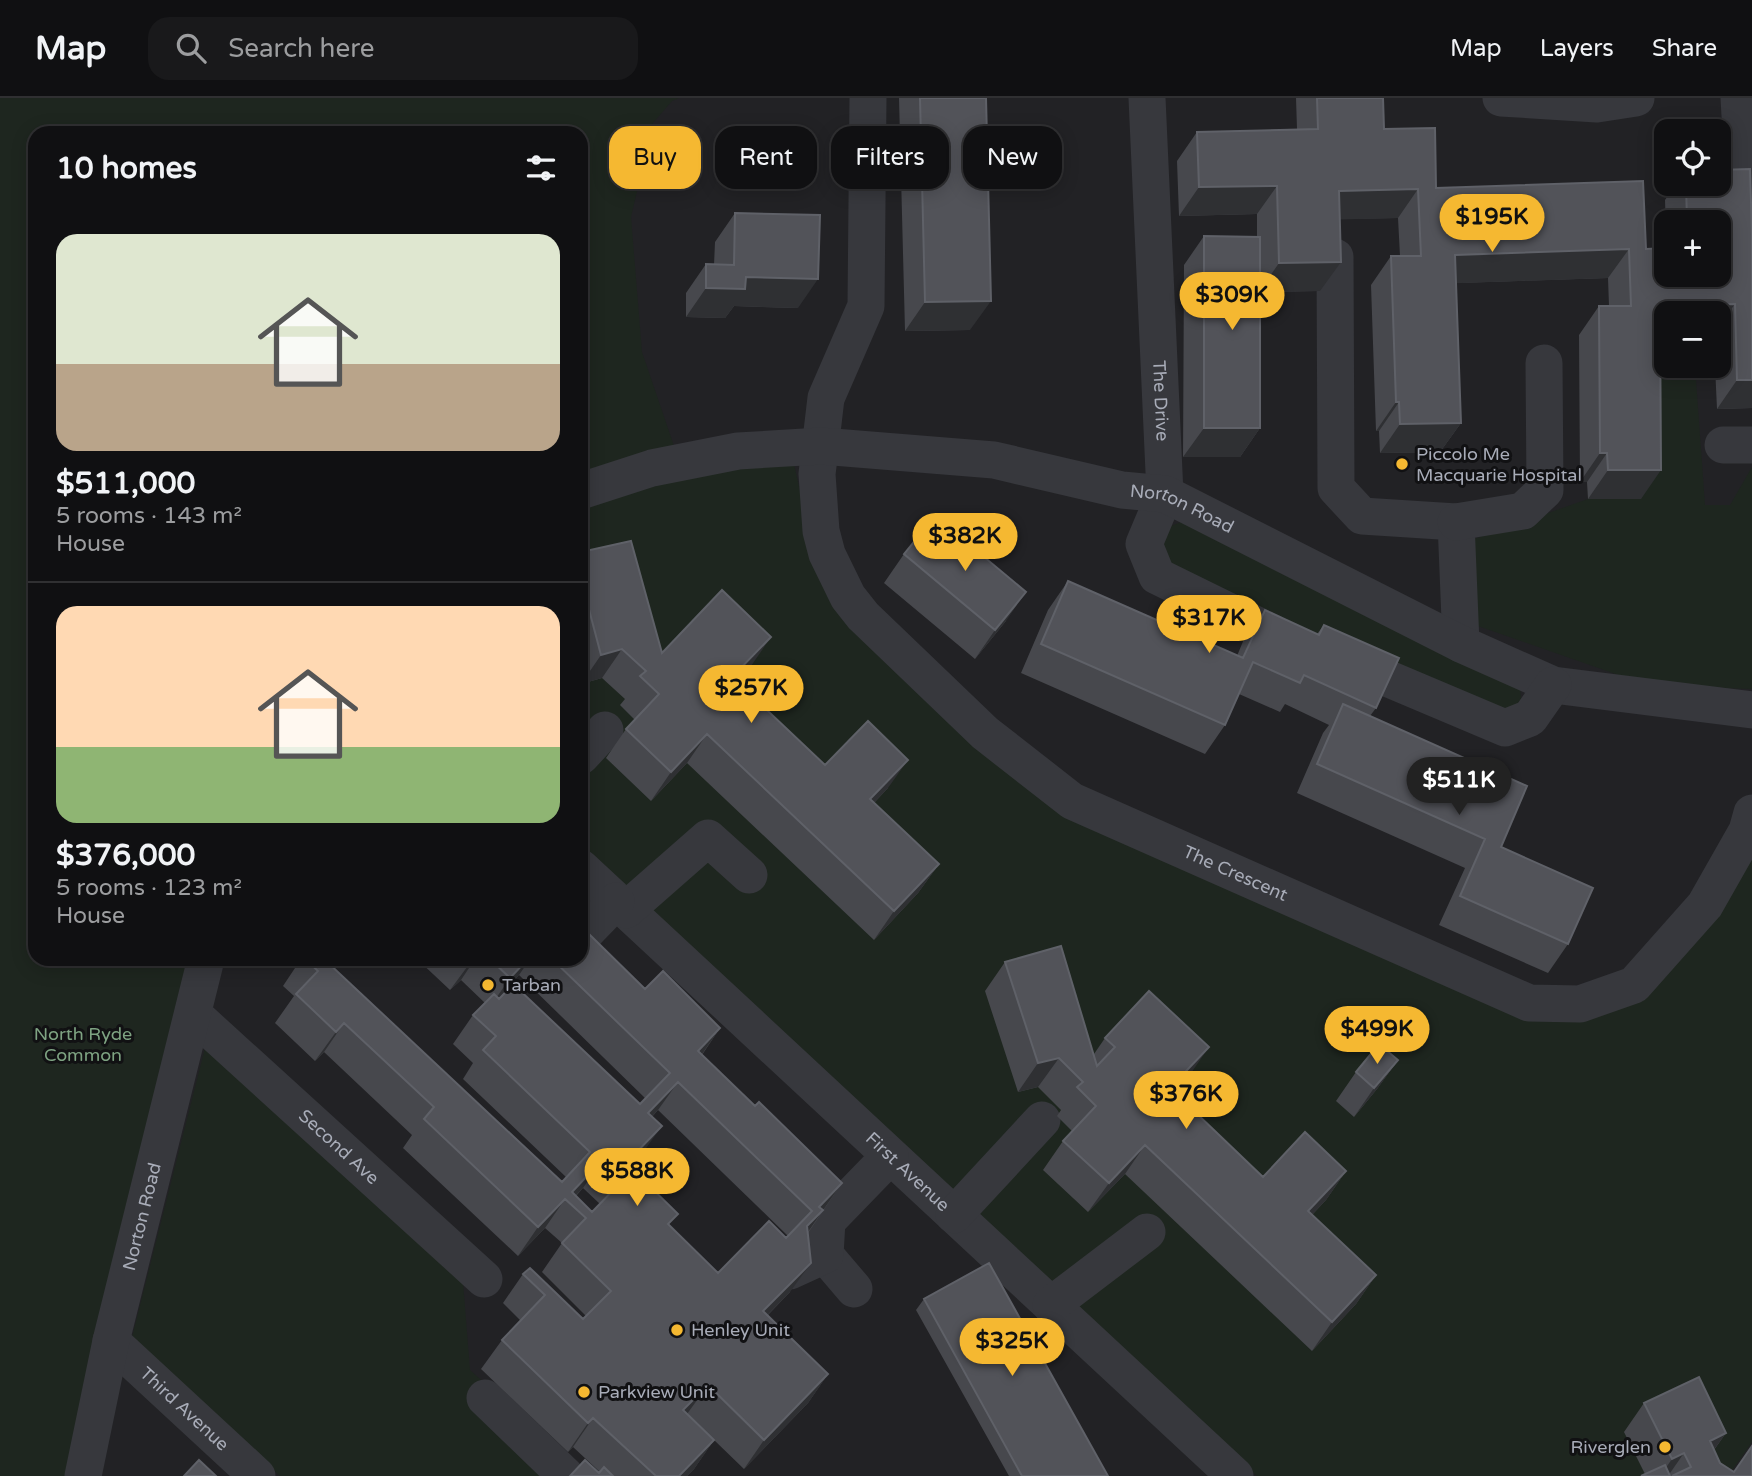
<!DOCTYPE html>
<html lang="en">
<head>
<meta charset="utf-8">
<style>
	body { margin:0; font-family:"Varela Round",sans-serif; background:#19191b; color:#f1f3f6; height:100vh; display:flex; flex-direction:column; font-size:26px; white-space:nowrap }
	* { box-sizing:border-box; margin:0 }
	p { font-size:23px; color:#9c9d9f }
	.icon { flex:none; width:38px; height:38px; fill:none; stroke:currentColor; stroke-width:2; stroke-linecap:round; stroke-linejoin:round }
	.map { position:relative; flex:1; overflow:hidden }
	.drawer { position:absolute; left:28px; top:28px; width:560px; height:840px; display:flex; flex-direction:column; background:#101012; border-radius:21px; box-shadow:0 4px 18px #0003,0 0 0 2px #303032 }
	.drawer>* { flex:none }
	.hud { position:absolute; left:609px; top:28px; width:665px; height:63px; display:flex; gap:14px }
	.buttons { position:absolute; left:1654px; top:21px; display:grid; gap:14px }
	.buttons a { display:grid; place-items:center; width:77px; height:77px; border-radius:14px; background:#101012; box-shadow:0 4px 18px #0003,0 0 0 2px #303032; font-size:35px }
	.price { position:absolute; translate:-50% -60px; padding:0 16px; border-radius:24px; background:#f5b831; color:#111; font-size:23px; line-height:46px; filter:drop-shadow(0 2px 4px #0008) }
	.price::after { content:''; position:absolute; left:50%; top:42px; width:21px; height:16px; margin-left:-10px; background:inherit; clip-path:polygon(0 0,100% 0,50% 100%) }
	.price.current { background:#222; color:#fff }
	ul { padding:0; list-style:none }
	li { display:grid; align-content:center; gap:14px; height:371px; padding:0 28px }
	li+li { border-top:2px solid #303032 }
	li span { display:grid; place-items:center; height:217px; border-radius:21px; color:#555 }
	li>.icon { margin-inline-start:auto }
	span .icon { width:126px; height:126px; fill:#fffc; stroke-width:1 }
	li b { font-size:30px }
	h2 { display:flex; justify-content:space-between; align-items:center; height:84px; padding:0 28px; font-size:30px }
	.tag { padding:0 24px; border-radius:21px; background:#101012; box-shadow:0 4px 18px #0003,0 0 0 2px #303032; font-size:24px; line-height:63px }
	.tag.current { background:#f5b831; color:#111 }
	header { display:flex; align-items:center; gap:42px; box-sizing:border-box; height:98px; padding:0 35px; background:#101012; border-bottom:2px solid #303032 }
	header strong { font-size:33px }
	nav { display:flex; gap:38px; margin-inline-start:auto; font-size:24px }
	.search { width:490px; height:63px; background:#19191b; display:flex; align-items:center; gap:18px; box-sizing:border-box; padding:0 24px; border-radius:21px; color:#9c9d9f; font-size:26px }
	.map>svg:first-child { display:block }
</style>
</head>
<body>
<header>
<strong>Map</strong>
<div class="search"><svg class="icon" aria-label="search" viewBox="0 0 24 24"><circle cx="10" cy="10" r="6"/><path d="M15 15l6 6"/></svg>Search here</div>
<nav><a>Map</a><a>Layers</a><a>Share</a></nav>
</header>
<div class="map">
<svg width="1752" height="1378" viewBox="0 0 1752 1378">
	<rect width="100%" height="100%" fill="#161618"/>
	<path fill="#222225" fill-rule="evenodd" d="M 0,0 L 1752,0 L 1752,1378 L 0,1378 ZM 1666,33 L 1718,33 L 1718,86 L 1666,86 ZM 35,35 L 581,35 L 581,861 L 35,861 ZM 1666,124 L 1718,124 L 1718,177 L 1666,177 ZM 1666,215 L 1718,215 L 1718,268 L 1666,268 Z"/>
	<path fill="#1e261f" d="M 0,0 L 679,0 L 672,3 L 653,25 L 631,119 L 642,254 L 674,348 L 581,374 L 581,35 L 35,35 L 35,861 L 188,861 L 65,1378 L 0,1378 Z
		M 1639,236 L 1666,236 L 1666,268 L 1695,268 L 1705,407 L 1730,407 L 1752,369 L 1752,591 L 1647,587 L 1478,528 L 1474,441 L 1588,401 L 1640,401 Z
		M 760,363 L 794,366 L 812,447 L 982,650 L 1594,917 L 1752,743 L 1752,1344 L 1728,1378 L 1257,1378 L 581,750 L 581,406 Z
		M 1184,423 L 1520,589 L 1521,601 L 1514,611 L 1489,611 L 1164,470 L 1160,443 L 1171,428 Z
		M 206,946 L 463,1184 L 470,1272 L 589,1378 L 280,1378 L 131,1243 Z"/>
	<g fill="none" stroke-linecap="round" stroke-linejoin="round">
		<g stroke="#37383d" stroke-width="37">
			<path id="s1" d="M 868,0 L 866,208 L 826,300 L 817,376 L 821,433 L 827,456 L 848,499 L 863,518 L 985,635 L 1072,703 L 1529,905 L 1580,906 L 1634,887 L 1705,807 L 1747,733 L 1752,715"/>
			<path id="s2" d="M 1147,0 L 1165,396 L 1144,446 L 1157,478 L 1273,535"/>
			<path d="M 1501,0 L 1597,6 L 1636,0"/>
			<path d="M 1739,0 L 1746,123 L 1752,126"/>
			<path d="M 1335,159 L 1336,390 L 1362,418 L 1456,424 L 1461,546"/>
			<path d="M 1723,347 L 1752,347"/>
			<path id="s3" d="M 581,393 L 652,370 L 738,353 L 821,348 L 994,362 L 1122,392 L 1165,396 L 1461,546 L 1553,587 L 1752,612"/>
			<path d="M 1456,424 L 1523,413 L 1545,392 L 1544,265"/>
			<path d="M 1344,562 L 1505,630 L 1530,620 L 1553,587"/>
			<path d="M 581,658 L 605,632"/>
			<path id="s4" d="M 581,770 L 1235,1378"/>
			<path d="M 626,812 L 708,740 L 749,777"/>
			<path d="M 581,839 L 616,803"/>
			<path id="s5" d="M 194,917 L 484,1181"/>
			<path d="M 954,1117 L 1042,1022"/>
			<path d="M 825,1157 L 854,1191"/>
			<path d="M 790,1173 L 825,1157 L 827,1123 L 890,1058"/>
			<path d="M 1051,1207 L 1147,1134"/>
			<path id="s6" d="M 111,1243 L 257,1378"/>
			<path d="M 485,1300 L 566,1378"/>
			<path id="s7" d="M 83,1378 L 111,1243 L 206,861"/>
		</g>
	</g>
	<path fill="#47484d" fill-rule="evenodd" d="M 899,0 L 986,0 L 970,232 L 905,233 Z
		M 1296,0 L 1383,0 L 1384,31 L 1436,90 L 1646,151 L 1666,177 L 1718,124 L 1666,124 L 1666,135 L 1665,102 L 1676,86 L 1718,86 L 1752,137 L 1752,310 L 1717,311 L 1715,268 L 1718,268 L 1718,215 L 1660,236 L 1641,401 L 1588,401 L 1587,384 L 1580,384 L 1579,237 L 1599,208 L 1609,208 L 1608,180 L 1456,185 L 1461,325 L 1440,354 L 1380,355 L 1379,333 L 1376,333 L 1371,187 L 1391,158 L 1400,158 L 1398,120 L 1339,121 L 1320,193 L 1260,194 L 1260,330 L 1240,359 L 1183,359 L 1184,167 L 1204,138 L 1257,139 L 1257,116 L 1179,118 L 1177,63 L 1197,34 L 1297,31 Z
		M 735,115 L 798,210 L 734,208 L 725,220 L 686,219 L 686,195 L 706,166 L 714,167 L 715,144 Z
		M 581,454 L 662,555 L 751,568 L 736,583 L 825,667 L 888,690 L 874,705 L 939,766 L 918,795 L 874,842 L 687,665 L 651,703 L 606,660 L 626,631 L 635,622 L 620,607 L 625,601 L 602,580 L 581,586 Z
		M 904,456 L 1006,523 L 975,561 L 884,485 Z
		M 1068,483 L 1237,558 L 1244,541 L 1265,512 L 1317,536 L 1324,527 L 1376,610 L 1370,618 L 1501,749 L 1568,846 L 1548,875 L 1439,827 L 1465,770 L 1297,695 L 1323,635 L 1329,627 L 1285,606 L 1280,614 L 1239,596 L 1225,627 L 1205,656 L 1021,575 L 1048,512 Z
		M 301,861 L 324,861 L 562,1084 L 566,1079 L 463,981 L 473,965 L 453,946 L 473,917 L 485,905 L 461,882 L 450,892 L 417,861 L 581,861 L 645,891 L 720,930 L 702,957 L 755,1008 L 842,1085 L 808,1135 L 790,1194 L 768,1217 L 828,1276 L 808,1305 L 744,1371 L 714,1342 L 694,1371 L 687,1378 L 570,1378 L 599,1375 L 600,1374 L 573,1349 L 568,1354 L 481,1271 L 502,1242 L 521,1223 L 503,1205 L 523,1176 L 583,1221 L 586,1218 L 542,1174 L 562,1145 L 545,1130 L 518,1158 L 403,1050 L 412,1037 L 324,954 L 315,963 L 275,925 L 294,898 L 283,888 ZM 519,877 L 646,1001 L 640,1006 L 498,900 ZM 658,1012 L 788,1138 L 786,1140 L 718,1175 L 670,1128 L 630,1069 L 641,1057 L 652,1019 ZM 583,1090 L 600,1106 L 592,1114 L 576,1098 Z
		M 328,861 L 347,861 L 338,870 Z
		M 1005,864 L 1094,956 L 1105,940 L 1189,978 L 1174,994 L 1263,1079 L 1346,1073 L 1326,1102 L 1312,1117 L 1376,1177 L 1356,1206 L 1312,1253 L 1125,1076 L 1088,1114 L 1043,1072 L 1063,1043 L 1072,1033 L 1057,1018 L 1061,1012 L 1038,989 L 1018,994 L 985,893 Z
		M 1398,962 L 1377,991 L 1354,1019 L 1336,1003 L 1356,974 Z
		M 924,1201 L 1108,1378 L 1009,1378 L 916,1212 Z
		M 1644,1305 L 1726,1335 L 1714,1352 L 1720,1365 L 1733,1374 L 1752,1378 L 1641,1378 L 1645,1376 L 1624,1334 Z"/>
	<path fill="#2f3033" d="M 1277,88 L 1257,116 L 1179,118 L 1199,89 Z
		M 1418,91 L 1398,120 L 1318,122 L 1339,93 Z
		M 1629,151 L 1608,180 L 1434,186 L 1455,157 Z
		M 1341,164 L 1320,193 L 1259,194 L 1279,165 Z
		M 746,179 L 818,181 L 798,210 L 734,208 L 725,220 L 686,219 L 706,190 Z
		M 991,203 L 970,232 L 905,233 L 925,204 Z
		M 1735,206 L 1718,229 L 1718,215 L 1666,215 L 1666,236 L 1639,236 L 1660,207 Z
		M 1737,282 L 1752,282 L 1752,310 L 1717,311 Z
		M 1396,304 L 1399,304 L 1379,333 L 1376,333 Z
		M 1461,325 L 1440,354 L 1380,355 L 1400,326 Z
		M 1204,330 L 1260,330 L 1240,359 L 1183,359 Z
		M 1600,355 L 1607,355 L 1587,384 L 1580,384 Z
		M 1608,372 L 1661,372 L 1641,401 L 1588,401 Z
		M 1026,494 L 1006,523 L 975,561 L 995,532 Z
		M 771,539 L 751,568 L 712,608 L 732,579 Z
		M 622,551 L 602,580 L 581,586 L 601,557 Z
		M 707,636 L 687,665 L 651,703 L 671,674 Z
		M 908,662 L 888,690 L 850,730 L 870,701 Z
		M 939,766 L 918,795 L 874,842 L 894,813 Z
		M 473,861 L 475,861 L 461,882 L 450,892 Z
		M 528,861 L 530,861 L 519,877 L 490,909 L 510,880 Z
		M 344,925 L 324,954 L 315,963 L 336,934 Z
		M 720,930 L 700,959 L 698,953 Z
		M 1209,949 L 1189,978 L 1150,1019 L 1170,990 Z
		M 1059,960 L 1038,989 L 1018,994 L 1038,965 Z
		M 1398,962 L 1377,991 L 1354,1019 L 1374,990 Z
		M 678,984 L 658,1012 L 628,1044 L 648,1015 Z
		M 662,1028 L 641,1057 L 621,1078 L 626,1065 Z
		M 1145,1047 L 1125,1076 L 1088,1114 L 1109,1085 Z
		M 603,1061 L 583,1090 L 569,1104 L 572,1094 Z
		M 1346,1073 L 1326,1102 L 1288,1142 L 1308,1113 Z
		M 842,1085 L 803,1141 L 787,1157 L 819,1109 Z
		M 565,1101 L 545,1130 L 518,1158 L 538,1129 Z
		M 811,1165 L 790,1194 L 743,1242 L 763,1213 Z
		M 1376,1177 L 1356,1206 L 1312,1253 L 1332,1224 Z
		M 828,1276 L 808,1305 L 744,1371 L 764,1342 Z
		M 708,1287 L 687,1316 L 683,1312 Z
		M 593,1320 L 573,1349 L 568,1354 L 588,1325 Z
		M 1726,1335 L 1705,1364 L 1710,1343 Z
		M 714,1342 L 694,1371 L 687,1378 L 679,1378 Z
		M 1684,1355 L 1668,1378 L 1660,1378 L 1672,1361 Z"/>
	<path fill="#525359" stroke="#5f6168" stroke-width="2" fill-rule="evenodd" d="M 920,0 L 986,0 L 991,203 L 925,204 Z
		M 1317,0 L 1383,0 L 1384,31 L 1435,30 L 1436,90 L 1643,83 L 1646,151 L 1666,150 L 1666,177 L 1718,177 L 1718,124 L 1687,124 L 1686,86 L 1718,86 L 1718,72 L 1750,71 L 1752,137 L 1752,282 L 1737,282 L 1735,206 L 1660,207 L 1661,372 L 1608,372 L 1607,355 L 1600,355 L 1599,208 L 1631,208 L 1629,151 L 1455,157 L 1461,325 L 1400,326 L 1399,304 L 1396,304 L 1391,158 L 1421,158 L 1418,91 L 1339,93 L 1341,164 L 1279,165 L 1277,88 L 1199,89 L 1197,34 L 1318,31 Z
		M 735,115 L 820,117 L 818,181 L 746,179 L 745,191 L 706,190 L 706,166 L 734,167 Z
		M 1204,138 L 1260,139 L 1260,330 L 1204,330 Z
		M 935,418 L 1026,494 L 995,532 L 904,456 Z
		M 631,443 L 662,555 L 722,492 L 771,539 L 732,579 L 825,667 L 868,623 L 908,662 L 870,701 L 939,766 L 894,813 L 707,636 L 671,674 L 626,631 L 659,596 L 640,578 L 646,573 L 622,551 L 601,557 L 581,481 L 581,454 Z
		M 1068,483 L 1243,560 L 1265,512 L 1319,537 L 1324,527 L 1399,560 L 1376,610 L 1304,577 L 1300,585 L 1253,564 L 1225,627 L 1041,546 Z
		M 1343,606 L 1527,688 L 1501,749 L 1593,790 L 1568,846 L 1460,798 L 1485,741 L 1317,666 Z
		M 590,837 L 645,891 L 663,873 L 720,930 L 698,953 L 755,1008 L 759,1004 L 842,1085 L 819,1109 L 823,1112 L 807,1128 L 811,1165 L 763,1213 L 828,1276 L 764,1342 L 708,1287 L 683,1312 L 714,1342 L 679,1378 L 656,1378 L 593,1320 L 588,1325 L 502,1242 L 545,1197 L 523,1176 L 530,1170 L 583,1221 L 611,1193 L 562,1145 L 586,1120 L 565,1101 L 538,1129 L 424,1021 L 434,1009 L 344,925 L 336,934 L 296,896 L 318,873 L 305,861 L 324,861 L 562,1084 L 590,1054 L 483,952 L 496,938 L 473,917 L 494,896 L 499,901 L 513,886 L 640,1006 L 670,975 L 552,861 L 581,861 L 581,847 ZM 678,984 L 812,1113 L 786,1140 L 769,1123 L 718,1175 L 668,1126 L 678,1116 L 626,1065 L 662,1028 L 648,1015 ZM 603,1061 L 624,1081 L 592,1114 L 572,1094 Z
		M 1061,848 L 1097,968 L 1115,949 L 1105,940 L 1149,893 L 1209,949 L 1170,990 L 1263,1079 L 1305,1034 L 1346,1073 L 1308,1113 L 1376,1177 L 1332,1224 L 1145,1047 L 1109,1085 L 1063,1043 L 1096,1008 L 1077,989 L 1083,984 L 1059,960 L 1038,965 L 1005,864 Z
		M 490,861 L 528,861 L 510,880 Z
		M 1379,946 L 1398,962 L 1374,990 L 1356,974 Z
		M 989,1165 L 1108,1378 L 1022,1378 L 924,1201 Z
		M 1699,1279 L 1726,1335 L 1710,1343 L 1720,1365 L 1734,1374 L 1752,1348 L 1752,1378 L 1672,1378 L 1691,1369 L 1684,1355 L 1672,1361 L 1644,1305 Z
		M 199,1362 L 216,1378 L 184,1378 Z
		M 585,1362 L 599,1375 L 604,1369 L 613,1378 L 570,1378 Z
		M 1665,1367 L 1670,1378 L 1641,1378 Z"/>
	<g fill="#f5b831" stroke="#111113" stroke-width="2.5">
		<circle cx="1402" cy="366" r="7"/>
		<circle cx="488" cy="887" r="7"/>
		<circle cx="677" cy="1232" r="7"/>
		<circle cx="584" cy="1294" r="7"/>
		<circle cx="1665" cy="1349" r="7"/>
	</g>
	<g text-anchor="middle" stroke-width="6" stroke-linejoin="round" paint-order="stroke">
		<g font-size="18" fill="#a8acb8" stroke="#111113">
			<text dy="6" stroke="none"><textPath href="#s2" startOffset="303">The Drive</textPath></text>
			<text dy="6" stroke="none"><textPath href="#s3" startOffset="614">Norton Road</textPath></text>
			<text dy="6" stroke="none"><textPath href="#s1" startOffset="996">The Crescent</textPath></text>
			<text dy="6" stroke="none"><textPath href="#s5" startOffset="196">Second Ave</textPath></text>
			<text dy="6" stroke="none"><textPath href="#s4" startOffset="446">First Avenue</textPath></text>
			<text dy="6" stroke="none"><textPath href="#s7" startOffset="266">Norton Road</textPath></text>
			<text dy="6" stroke="none"><textPath href="#s6" startOffset="100">Third Avenue</textPath></text>
		</g>
		<g font-size="18" fill="#a8acb8" stroke="#111113" text-anchor="start">
			<text x="1416" y="362">Piccolo Me<tspan x="1416" dy="21">Macquarie Hospital</tspan></text>
			<text x="502" y="893">Tarban</text>
			<text x="691" y="1238">Henley Unit</text>
			<text x="598" y="1300">Parkview Unit</text>
			<text x="1651" y="1355" text-anchor="end">Riverglen</text>
		</g>
		<g font-size="18" fill="#7ea382" stroke="#111113">
			<text x="83" y="942">North Ryde<tspan x="83" dy="21">Common</tspan></text>
		</g>
	</g>
</svg>
<div class="buttons">
<a><svg class="icon" aria-label="locate" viewBox="0 0 24 24"><circle cx="12" cy="12" r="6"/><path d="M12 2v4M12 18v4M2 12h4M18 12h4"/></svg></a>
<a>+</a>
<a>−</a>
</div>
<b class="price" style="left:1492px;top:156px">$195K</b>
<b class="price" style="left:1232px;top:234px">$309K</b>
<b class="price" style="left:965px;top:475px">$382K</b>
<b class="price" style="left:1209px;top:557px">$317K</b>
<b class="price" style="left:751px;top:627px">$257K</b>
<b class="price current" style="left:1459px;top:719px">$511K</b>
<b class="price" style="left:1377px;top:968px">$499K</b>
<b class="price" style="left:1186px;top:1033px">$376K</b>
<b class="price" style="left:637px;top:1110px">$588K</b>
<b class="price" style="left:1012px;top:1280px">$325K</b>
<div class="hud">
<a class="tag current">Buy</a>
<a class="tag">Rent</a>
<a class="tag">Filters</a>
<a class="tag">New</a>
</div>
<section class="drawer">
<h2>10 homes<svg class="icon" aria-label="filters" viewBox="0 0 24 24"><path d="M4 7h16M4 17h16"/><circle cx="9" cy="7" r="2"/><circle cx="15" cy="17" r="2"/></svg></h2>
<ul>
<li><span style="background:linear-gradient(#dfe7d0 60%,#b9a48a 0)"><svg class="icon" aria-label="home" viewBox="0 0 24 24"><path d="M3 11l9-7 9 7M6 9v11h12V9"/></svg></span><div><b>$511,000</b><p>5 rooms · 143 m²</p><p>House</p></div></li>
<li><span style="background:linear-gradient(#ffd9b3 65%,#8fb573 0)"><svg class="icon" aria-label="home" viewBox="0 0 24 24"><path d="M3 11l9-7 9 7M6 9v11h12V9"/></svg></span><div><b>$376,000</b><p>5 rooms · 123 m²</p><p>House</p></div></li>
</ul>
</section>
</div>
</body>
</html>
